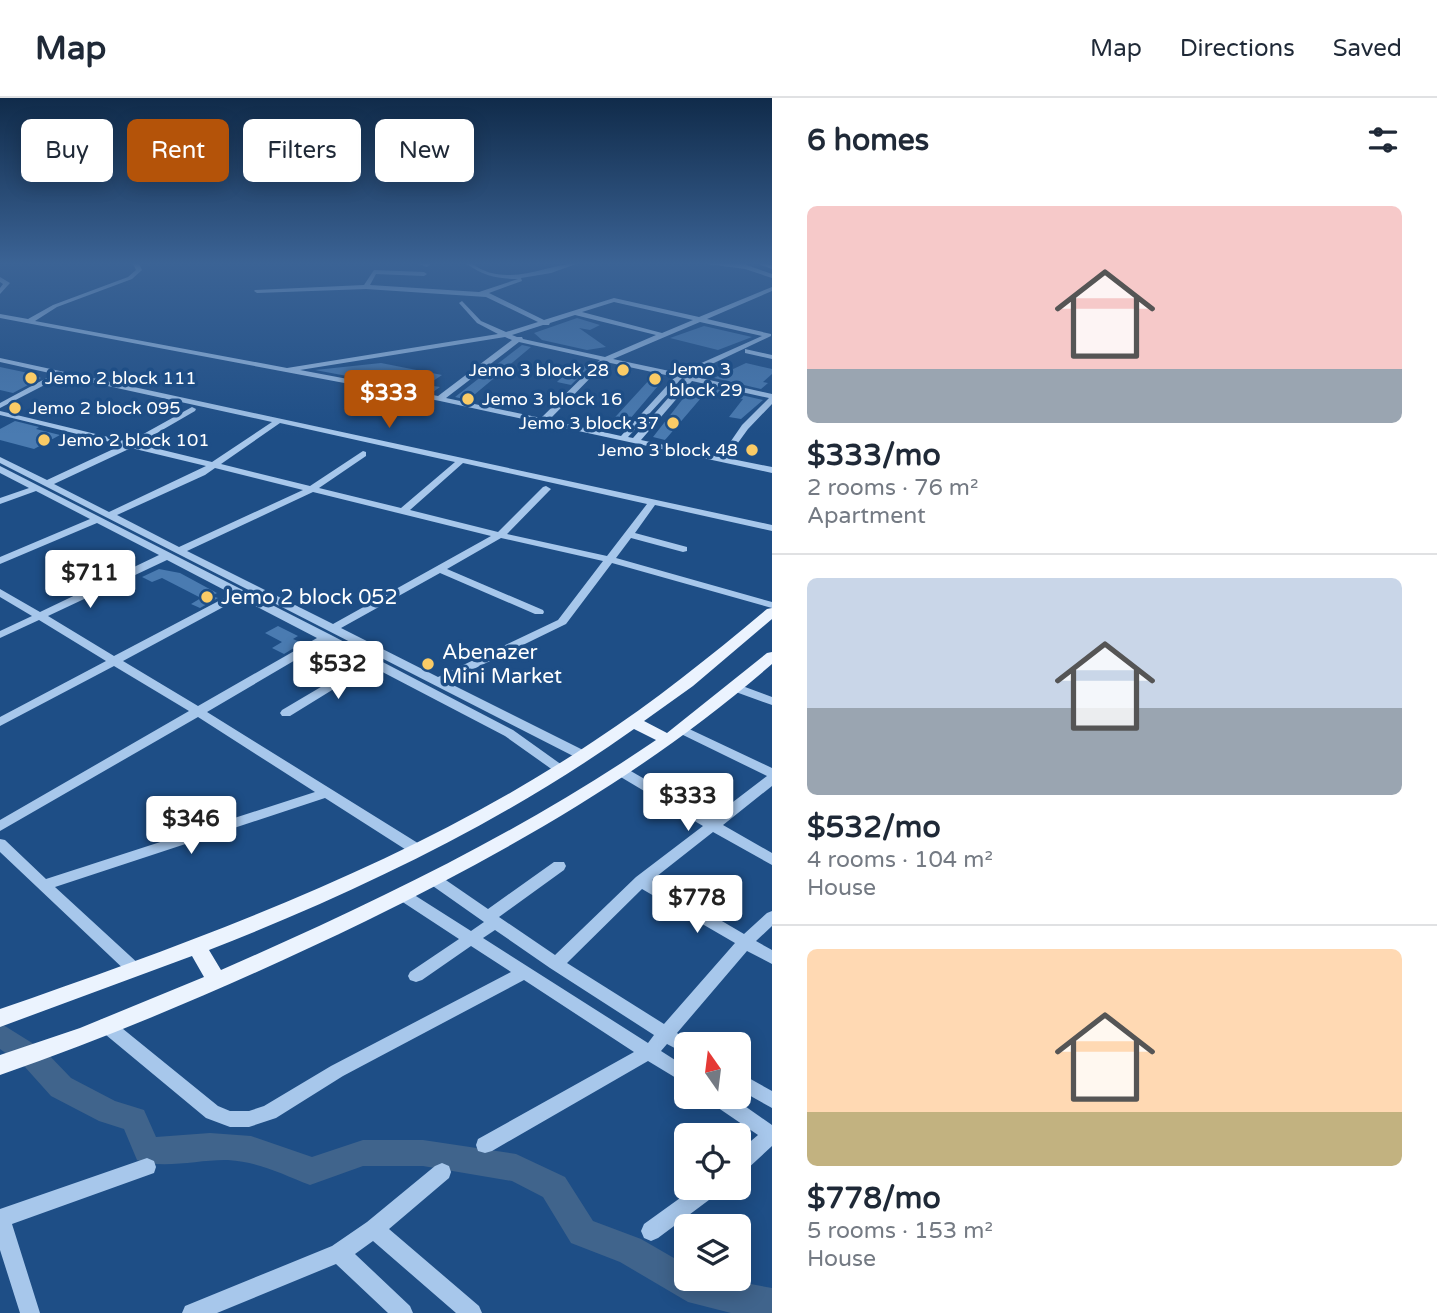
<!DOCTYPE html>
<html lang="en">
<head>
<meta charset="utf-8">
<style>
	body { margin:0; font-family:"Varela Round",sans-serif; background:#f2f2f3; color:#1f2937; height:100vh; display:flex; flex-direction:column; font-size:26px; white-space:nowrap }
	* { box-sizing:border-box; margin:0 }
	p { font-size:23px; color:#747a83 }
	.icon { flex:none; width:38px; height:38px; fill:none; stroke:currentColor; stroke-width:2; stroke-linecap:round; stroke-linejoin:round }
	.map { position:relative; flex:1; overflow:hidden }
	.drawer { display:flex; flex-direction:column; background:#fff; width:665px }
	.drawer>* { flex:none }
	.top-card { position:absolute; left:21px; top:21px; width:646px; height:63px; display:flex; gap:14px }
	.needle { width:46px; rotate:346deg }
	.buttons { position:absolute; left:674px; top:934px; display:grid; gap:14px }
	.buttons a { display:grid; place-items:center; width:77px; height:77px; border-radius:10px; background:#fff; box-shadow:0 4px 18px #0003; font-size:35px }
	.price { position:absolute; translate:-50% -60px; padding:0 16px; border-radius:7px; background:#fff; color:#222; font-size:23px; line-height:46px; filter:drop-shadow(0 2px 4px #0008) }
	.price::after { content:''; position:absolute; left:50%; top:42px; width:21px; height:16px; margin-left:-10px; background:inherit; clip-path:polygon(0 0,100% 0,50% 100%) }
	.price.selected { background:#b45309; color:#fff }
	ul { padding:0; list-style:none }
	li { display:grid; align-content:center; gap:14px; height:371px; padding:0 35px }
	li+li { border-top:2px solid #e0e1e3 }
	li span { display:grid; place-items:center; height:217px; border-radius:10px; color:#555 }
	li>.icon { margin-inline-start:auto }
	span .icon { width:126px; height:126px; fill:#fffc; stroke-width:1 }
	li b { font-size:30px }
	h2 { display:flex; justify-content:space-between; align-items:center; height:84px; padding:0 35px; font-size:30px }
	.pill { padding:0 24px; border-radius:10px; background:#fff; box-shadow:0 4px 18px #0003; font-size:24px; line-height:63px }
	.pill.selected { background:#b45309; color:#fff }
	header { display:flex; align-items:center; gap:42px; box-sizing:border-box; height:98px; padding:0 35px; background:#fff; border-bottom:2px solid #e0e1e3 }
	header strong { font-size:33px }
	nav { display:flex; gap:38px; margin-inline-start:auto; font-size:24px }
	main { display:flex; flex:1; min-height:0 }
	.map>svg:first-child { display:block }
</style>
</head>
<body>
<header>
<strong>Map</strong>
<nav><a>Map</a><a>Directions</a><a>Saved</a></nav>
</header>
<main>
<div class="map">
<svg width="772" height="1215" viewBox="0 0 772 1215">
	<rect width="100%" height="100%" fill="#1e4e86"/>
	<g fill="none" stroke-linecap="round" stroke-linejoin="round">
		<path fill="#40648c" fill-rule="evenodd" d="M 0,925 L 45,953 L 71,980 L 115,1003 L 144,1012 L 156,1039 L 210,1035 L 251,1038 L 312,1059 L 363,1042 L 423,1042 L 516,1056 L 565,1079 L 593,1123 L 641,1141 L 686,1167 L 686,1181 L 724,1181 L 772,1190 L 772,1215 L 731,1215 L 688,1204 L 620,1164 L 571,1145 L 543,1099 L 512,1083 L 423,1068 L 363,1068 L 310,1087 C 282,1076 259,1064 228,1062 C 200,1061 163,1072 137,1062 L 124,1031 L 99,1023 L 51,998 L 25,969 L 0,951 Z"/>
	</g>
	<path fill="#4a7bb1" d="M 577,220 L 600,227 L 590,232 L 579,230 L 606,249 L 587,252 L 542,242 L 534,235 Z
		M 704,228 L 752,239 L 718,252 L 670,240 Z
		M 522,247 L 531,249 L 468,302 L 455,299 Z
		M 381,265 L 442,277 L 427,287 L 440,289 L 433,294 L 315,272 Z
		M 746,265 L 772,271 L 772,276 L 763,284 L 768,285 L 761,291 L 714,280 Z
		M 575,266 L 589,269 L 571,287 L 557,284 Z
		M 0,269 L 33,276 L 41,280 L 13,295 L 0,292 Z
		M 651,280 L 663,282 L 624,328 L 620,331 L 607,328 Z
		M 698,287 L 763,302 L 741,321 L 729,319 L 743,301 L 707,293 L 665,342 L 653,339 L 689,293 Z
		M 15,323 L 39,329 L 36,331 L 60,337 L 34,351 L 0,342 L 0,331 Z
		M 159,471 L 180,475 L 217,495 L 212,498 L 218,500 L 200,510 L 191,506 L 201,500 L 162,480 L 152,484 L 142,479 Z
		M 278,528 L 298,538 L 293,541 L 302,545 L 284,556 L 272,550 L 282,544 L 265,535 Z
		M 310,556 L 318,556 L 327,561 L 333,557 L 352,567 L 339,575 L 323,566 L 313,572 L 301,566 L 306,563 L 302,561 Z"/>
	<g fill="none" stroke-linecap="round" stroke-linejoin="round">
		<path fill="#a7c7eb" fill-rule="evenodd" d="M 133,166 L 139,166 L 142,172 L 132,181 L 57,209 L 35,223 L 287,270 L 498,236 L 477,225 L 459,205 L 462,203 L 481,223 L 506,234 L 538,224 L 486,199 L 366,191 L 257,195 L 254,193 L 255,192 L 364,187 L 374,172 L 424,174 L 427,176 L 424,178 L 376,176 L 370,187 L 479,194 L 518,181 C 499,181 483,178 467,166 C 475,166 476,169 483,172 C 491,176 501,177 510,177 C 533,177 554,166 576,166 L 551,175 L 521,180 L 522,183 L 489,195 L 544,222 L 614,200 L 699,219 L 772,189 L 772,193 L 707,221 L 771,236 L 771,238 L 695,274 L 698,276 L 696,279 L 772,296 L 772,306 L 748,331 L 727,360 L 772,369 L 772,375 L 440,303 L 0,220 L 0,216 L 28,221 L 53,207 L 128,179 L 136,172 ZM 614,204 L 693,222 L 662,235 L 582,214 ZM 575,217 L 656,237 L 605,259 L 523,241 L 522,239 L 517,239 L 512,237 L 543,227 L 549,227 L 550,225 ZM 700,224 L 762,238 L 679,275 L 613,261 ZM 505,239 L 512,242 L 438,298 L 300,272 ZM 519,244 L 600,262 L 541,320 L 446,300 ZM 606,264 L 675,279 L 621,338 L 549,322 ZM 682,280 L 685,281 L 633,340 L 628,339 ZM 692,283 L 769,300 L 742,327 L 720,359 L 641,342 Z
			M 419,166 L 430,166 L 430,167 L 427,169 Z
			M 708,166 L 744,166 L 772,176 L 772,180 L 745,171 Z
			M 760,166 L 772,167 L 772,171 L 761,167 Z
			M 0,179 L 10,185 L 0,196 L 0,190 L 3,186 L 0,184 Z
			M 745,251 L 772,257 L 772,261 L 745,255 Z
			M 0,260 L 772,427 L 772,433 L 655,407 L 635,435 L 687,449 L 687,453 L 683,454 L 631,440 L 616,460 L 772,504 L 772,510 L 612,465 L 566,526 L 447,584 L 589,655 L 590,658 L 584,662 L 579,661 L 0,365 L 0,359 L 47,382 L 122,347 L 0,317 L 0,313 L 129,344 L 192,309 L 196,311 L 195,313 L 138,346 L 212,364 L 272,324 L 62,278 L 0,310 L 0,305 L 54,276 L 0,264 ZM 280,325 L 455,364 L 401,410 L 319,390 L 366,358 L 366,354 L 363,353 L 310,388 L 221,366 ZM 131,350 L 206,368 L 109,414 L 54,386 ZM 463,365 L 647,406 L 607,458 L 507,436 L 549,393 L 551,391 L 546,388 L 543,389 L 498,434 L 410,412 ZM 215,370 L 303,392 L 179,449 L 117,417 L 205,377 ZM 313,394 L 491,438 L 333,526 L 187,453 ZM 501,440 L 603,463 L 558,522 L 438,579 L 341,530 L 440,475 L 535,516 L 543,516 L 544,514 L 543,512 L 447,471 Z
			M 0,368 L 331,537 L 513,632 L 569,672 L 567,675 L 557,675 L 505,638 L 371,568 L 290,618 L 282,618 L 280,615 L 282,612 L 363,564 L 326,544 L 207,614 L 421,747 L 423,751 L 421,755 L 411,755 L 325,700 L 55,789 L 141,868 L 143,872 L 141,876 L 135,878 L 129,876 L 0,754 L 0,741 L 5,742 L 46,781 L 315,694 L 198,619 L 0,733 L 0,722 L 189,613 L 114,568 L 0,628 L 0,619 L 106,563 L 39,522 L 0,540 L 0,533 L 32,518 L 0,499 L 0,491 L 40,514 L 159,457 L 97,425 L 0,466 L 0,459 L 90,421 L 36,393 L 0,406 L 0,400 L 29,390 L 0,375 ZM 167,462 L 232,496 L 114,558 L 48,518 ZM 240,500 L 317,540 L 198,608 L 123,563 Z
			M 737,586 L 772,599 L 772,607 L 733,593 L 731,590 L 733,587 Z
			M 685,629 L 772,670 L 772,688 L 723,727 L 772,755 L 772,767 L 713,734 L 652,782 L 744,836 L 767,815 L 772,813 L 772,828 L 756,843 L 772,852 L 772,866 L 747,853 L 677,935 L 693,947 L 686,947 L 686,956 L 667,946 L 661,953 L 686,969 L 686,986 L 648,963 L 492,1053 L 485,1055 L 478,1053 L 476,1047 L 478,1041 L 634,954 L 524,882 L 343,978 L 276,1020 L 249,1029 L 230,1029 L 206,1020 L 100,932 L 98,927 L 100,922 L 106,920 L 112,922 L 218,1008 L 230,1013 L 249,1013 L 264,1008 L 331,968 L 511,874 L 471,848 L 422,882 L 416,884 L 410,882 L 408,878 L 410,874 L 459,841 L 398,801 L 396,797 L 398,793 L 403,792 L 408,793 L 471,833 L 484,824 L 430,786 L 428,782 L 430,778 L 435,777 L 440,778 L 488,811 L 554,764 L 564,764 L 566,768 L 564,772 L 499,819 L 555,857 L 636,779 L 703,728 L 619,678 L 617,675 L 619,672 L 629,672 L 712,720 L 767,678 L 681,636 L 679,633 ZM 642,791 L 735,845 L 664,926 L 567,865 ZM 495,832 L 550,870 L 654,937 L 648,945 L 483,840 Z
			M 738,974 L 772,993 L 772,1010 L 738,991 Z
			M 708,999 L 732,999 L 772,1027 L 772,1048 L 745,1073 L 738,1075 L 738,1054 L 758,1037 L 711,1005 Z
			M 147,1060 L 154,1063 L 156,1069 L 154,1075 L 12,1126 L 40,1215 L 20,1215 L 0,1152 L 0,1111 Z
			M 442,1065 L 449,1068 L 451,1074 L 449,1080 L 389,1131 L 479,1208 L 482,1215 L 456,1215 L 373,1143 L 355,1156 L 410,1208 L 413,1215 L 388,1215 L 336,1166 L 217,1215 L 182,1215 L 185,1208 L 332,1148 L 367,1124 L 435,1068 Z
			M 694,1090 L 719,1090 L 717,1096 L 658,1140 L 651,1143 L 644,1140 L 641,1133 L 644,1126 Z"/>
		<path fill="#ebf3fe" fill-rule="evenodd" d="M 772,510 L 772,521 L 693,588 L 644,623 L 667,635 L 767,555 L 772,554 L 772,566 C 648,674 513,750 366,823 C 246,881 126,933 0,977 L 0,957 L 80,930 L 204,879 L 192,858 L 0,929 L 0,911 C 204,840 413,764 594,643 C 655,603 711,558 767,511 ZM 634,631 L 656,642 C 520,735 372,806 221,872 L 209,852 C 357,794 505,723 634,631 Z"/>
	</g>
	<linearGradient id="sky" x2="0" y2="1"><stop stop-color="#102b4a"/><stop offset="0.49" stop-color="#3b6395"/><stop offset="1" stop-color="#3b6395" stop-opacity="0"/></linearGradient>
	<rect width="772" height="337" fill="url(#sky)"/>
	<g fill="#facb66" stroke="#1e4e86" stroke-width="2.5">
		<circle cx="623" cy="272" r="7"/>
		<circle cx="31" cy="280" r="7"/>
		<circle cx="655" cy="281" r="7"/>
		<circle cx="468" cy="301" r="7"/>
		<circle cx="15" cy="310" r="7"/>
		<circle cx="673" cy="325" r="7"/>
		<circle cx="44" cy="342" r="7"/>
		<circle cx="752" cy="352" r="7"/>
		<circle cx="207" cy="499" r="7"/>
		<circle cx="428" cy="566" r="7"/>
	</g>
	<g text-anchor="middle" stroke-width="7" stroke-linejoin="round" paint-order="stroke">
		<g font-size="18" fill="#fff" stroke="#1e4e86" text-anchor="start">
			<text x="669" y="277">Jemo 3<tspan x="669" dy="21">block 29</tspan></text>
			<text x="609" y="278" text-anchor="end">Jemo 3 block 28</text>
			<text x="45" y="286">Jemo 2 block 111</text>
			<text x="482" y="307">Jemo 3 block 16</text>
			<text x="29" y="316">Jemo 2 block 095</text>
			<text x="659" y="331" text-anchor="end">Jemo 3 block 37</text>
			<text x="58" y="348">Jemo 2 block 101</text>
			<text x="738" y="358" text-anchor="end">Jemo 3 block 48</text>
		</g>
		<g font-size="21" fill="#fff" stroke="#1e4e86" text-anchor="start">
			<text x="221" y="506">Jemo 2 block 052</text>
			<text x="442" y="561">Abenazer<tspan x="442" dy="24">Mini Market</tspan></text>
		</g>
	</g>
</svg>
<div class="buttons">
<a><svg class="needle" viewBox="-14 -14 28 28"><path d="M0-13l5 13h-10z" fill="#e53935"/><path d="M0 13l5-13h-10z" fill="#747a83"/></svg></a>
<a><svg class="icon" aria-label="locate" viewBox="0 0 24 24"><circle cx="12" cy="12" r="6"/><path d="M12 2v4M12 18v4M2 12h4M18 12h4"/></svg></a>
<a><svg class="icon" aria-label="layers" viewBox="0 0 24 24"><path d="M12 4l9 5-9 5-9-5zM3 14l9 5 9-5"/></svg></a>
</div>
<b class="price selected" style="left:389px;top:332px">$333</b>
<b class="price" style="left:90px;top:512px">$711</b>
<b class="price" style="left:338px;top:603px">$532</b>
<b class="price" style="left:688px;top:735px">$333</b>
<b class="price" style="left:191px;top:758px">$346</b>
<b class="price" style="left:697px;top:837px">$778</b>
<div class="top-card">
<a class="pill">Buy</a>
<a class="pill selected">Rent</a>
<a class="pill">Filters</a>
<a class="pill">New</a>
</div>
</div>
<section class="drawer">
<h2>6 homes<svg class="icon" aria-label="filters" viewBox="0 0 24 24"><path d="M4 7h16M4 17h16"/><circle cx="9" cy="7" r="2"/><circle cx="15" cy="17" r="2"/></svg></h2>
<ul>
<li><span style="background:linear-gradient(#f6c9c9 75%,#9aa5b1 0)"><svg class="icon" aria-label="home" viewBox="0 0 24 24"><path d="M3 11l9-7 9 7M6 9v11h12V9"/></svg></span><div><b>$333/mo</b><p>2 rooms · 76 m²</p><p>Apartment</p></div></li>
<li><span style="background:linear-gradient(#c9d6e8 60%,#9aa5b1 0)"><svg class="icon" aria-label="home" viewBox="0 0 24 24"><path d="M3 11l9-7 9 7M6 9v11h12V9"/></svg></span><div><b>$532/mo</b><p>4 rooms · 104 m²</p><p>House</p></div></li>
<li><span style="background:linear-gradient(#ffd9b3 75%,#c2b280 0)"><svg class="icon" aria-label="home" viewBox="0 0 24 24"><path d="M3 11l9-7 9 7M6 9v11h12V9"/></svg></span><div><b>$778/mo</b><p>5 rooms · 153 m²</p><p>House</p></div></li>
</ul>
</section>
</main>
</body>
</html>
